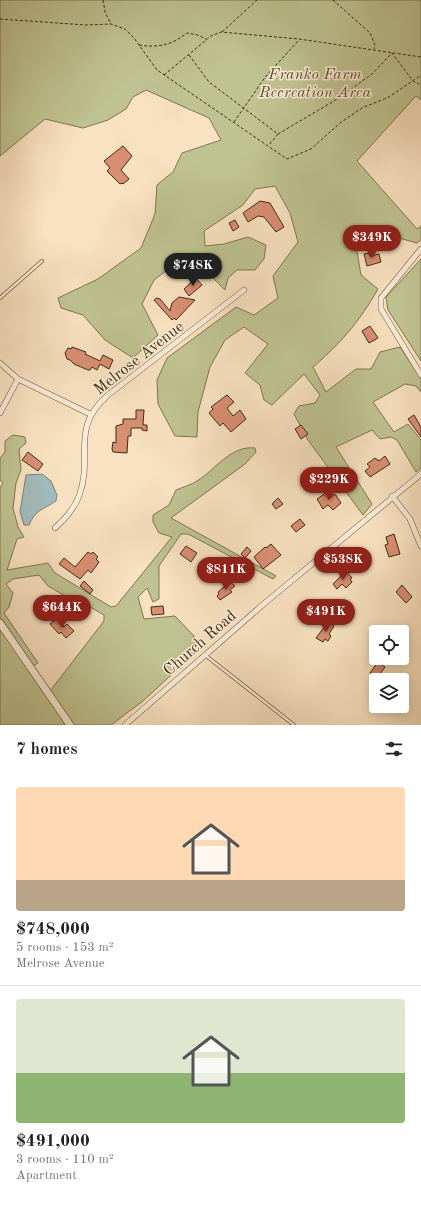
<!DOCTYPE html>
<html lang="en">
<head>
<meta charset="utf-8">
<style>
	body { margin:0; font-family:"Old Standard TT",serif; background:#f2f2f2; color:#222; height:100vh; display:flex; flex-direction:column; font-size:15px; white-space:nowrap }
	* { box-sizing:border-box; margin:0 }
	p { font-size:13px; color:#767676 }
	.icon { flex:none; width:22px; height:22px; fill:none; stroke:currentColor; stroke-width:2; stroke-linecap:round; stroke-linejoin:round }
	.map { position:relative; height:725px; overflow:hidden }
	.details { display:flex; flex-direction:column; background:#fff; flex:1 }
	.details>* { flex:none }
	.tools { position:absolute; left:369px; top:625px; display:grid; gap:8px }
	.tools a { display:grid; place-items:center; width:40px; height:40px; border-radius:4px; background:#fff; box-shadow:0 2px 10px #0003; font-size:20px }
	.price { position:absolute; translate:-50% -34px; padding:0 9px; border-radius:14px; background:#8f2418; color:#fff; font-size:13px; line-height:26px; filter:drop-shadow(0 1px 2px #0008) }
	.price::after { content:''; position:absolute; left:50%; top:24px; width:12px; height:9px; margin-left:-6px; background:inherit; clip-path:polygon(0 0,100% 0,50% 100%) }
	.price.on { background:#222; color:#fff }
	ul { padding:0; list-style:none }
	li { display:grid; align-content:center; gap:8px; height:212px; padding:0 16px }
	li+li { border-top:1px solid #e0e0e0 }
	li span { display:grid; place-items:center; height:124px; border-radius:4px; color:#555 }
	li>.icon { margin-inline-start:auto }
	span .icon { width:72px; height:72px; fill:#fffc; stroke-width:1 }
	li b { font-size:17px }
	h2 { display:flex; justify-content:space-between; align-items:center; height:48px; padding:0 16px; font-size:17px }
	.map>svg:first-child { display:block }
</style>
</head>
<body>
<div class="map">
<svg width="421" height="725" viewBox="0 0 421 725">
	<rect width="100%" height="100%" fill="#f9e2c1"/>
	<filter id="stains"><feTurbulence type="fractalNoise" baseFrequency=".005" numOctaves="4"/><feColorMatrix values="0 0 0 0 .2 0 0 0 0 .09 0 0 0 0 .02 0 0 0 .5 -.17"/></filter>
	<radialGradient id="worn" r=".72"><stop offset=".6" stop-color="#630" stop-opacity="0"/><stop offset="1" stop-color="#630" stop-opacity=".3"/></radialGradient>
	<path fill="#bfc391" stroke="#807652" d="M 0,0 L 421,0 L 421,100 L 416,96 L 357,161 L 417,229 L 421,226 L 421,240 L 417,243 L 399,238 L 387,229 L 356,246 L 361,275 L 378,289 C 360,321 341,343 313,367 L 326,392 L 356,369 L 371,369 L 380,352 L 400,347 L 421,379 L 421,392 L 416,386 L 405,384 L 373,402 L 394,432 L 408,424 L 421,440 L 421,468 L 416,472 L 397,440 L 391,437 L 380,439 L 372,430 L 336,447 L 372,504 L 363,515 L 308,440 L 294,414 L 299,406 L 315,403 L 320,395 L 304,374 L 272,405 L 264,400 L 260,385 L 245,373 L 268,344 L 244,327 L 225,340 L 210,367 L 198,412 L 197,437 L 175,436 L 158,404 L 157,380 L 167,358 L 236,307 L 254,315 L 278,298 L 273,276 L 298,242 L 290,213 L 275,186 L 255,189 L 243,205 L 204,231 L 205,246 L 224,244 L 248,237 L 266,245 L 264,259 L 255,270 L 237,270 L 228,278 L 225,290 L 204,269 L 175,264 L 154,280 L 142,304 L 158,335 L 133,358 L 105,340 L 83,315 L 61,308 L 58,298 L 98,279 L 141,248 L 155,214 L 157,185 L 173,172 L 182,153 L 221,140 L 209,118 L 146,90 L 133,97 L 126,109 L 108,120 L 83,128 L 45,119 L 0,156 Z
		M 421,259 L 421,361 L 388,310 L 386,297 Z
		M 13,435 L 25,437 L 26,443 L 19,449 L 21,470 L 16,483 L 13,508 L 18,527 L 24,537 L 17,539 L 7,570 L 48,563 L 55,573 L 111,607 L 116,606 L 172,537 L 159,533 L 153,522 L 153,515 L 169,505 L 176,490 C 183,487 191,485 197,481 C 215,470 231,445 255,448 L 256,452 L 245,464 L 171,518 L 276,576 L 273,579 L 188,534 L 181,534 L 159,566 L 159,599 L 153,602 L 147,588 L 138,597 L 144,619 L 175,616 L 194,636 L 195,653 L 143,701 L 111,725 L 74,725 L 50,691 L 104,621 L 104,615 L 92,608 L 80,604 L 76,618 L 69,621 L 67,597 L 48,586 L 39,575 L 13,579 L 6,584 L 13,593 L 9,607 L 4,613 L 38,663 L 33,666 L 0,617 L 0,488 L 3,483 L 0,480 L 0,458 L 5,452 L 5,441 Z
		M 0,627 L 67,725 L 0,725 Z"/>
	<path fill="#a3bbbd" stroke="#7c8179" d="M 42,474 L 51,481 L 57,495 L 56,501 C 43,510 36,509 29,525 L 24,525 L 20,512 L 26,475 Z"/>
	<path fill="#d98f72" stroke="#412a14" d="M 123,146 L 132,156 L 121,170 L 129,179 L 123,184 L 122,183 L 120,184 L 107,171 L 110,168 L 104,161 Z
		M 260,201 L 270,203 L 284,227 L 276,232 L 264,217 L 258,216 L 248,222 L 243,213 Z
		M 235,220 L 239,227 L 233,231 L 229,223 Z
		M 387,235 L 393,242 L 387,247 L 381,240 Z
		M 369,253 L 370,256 L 379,254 L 381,262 L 367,266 L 364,254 Z
		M 196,278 L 202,285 L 189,296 L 184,289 Z
		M 179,297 L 195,300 L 176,320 L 174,318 L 172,320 L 154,300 L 157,298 L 160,299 L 170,311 L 172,303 Z
		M 370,326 L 378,338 L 369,343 L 362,331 Z
		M 72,347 L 86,352 L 85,354 L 100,361 L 103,355 L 113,360 L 109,369 L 100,364 L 97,370 L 92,367 L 90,370 L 88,370 L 74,364 L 70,360 L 67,359 L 65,353 L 68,348 L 71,349 Z
		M 227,395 L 234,402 L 227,408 L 233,416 L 240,410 L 246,419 L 231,432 L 223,423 L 220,426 L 209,413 L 213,409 L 211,407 Z
		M 136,410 L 144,410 L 143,425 L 147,425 L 147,431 L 142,430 L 142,428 L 131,428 L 131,436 L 128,436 L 127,453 L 113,452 L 112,449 L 113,442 L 116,443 L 116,426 L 123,424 L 123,419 L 136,419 Z
		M 414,415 L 421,427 L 421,437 L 408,419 Z
		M 301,425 L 308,434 L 301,439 L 295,429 Z
		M 28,452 L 43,464 L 38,471 L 22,460 Z
		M 385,456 L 390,464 L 370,477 L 365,471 L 370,467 L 367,464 L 375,458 L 379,461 Z
		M 327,492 L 330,498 L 335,494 L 341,503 L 333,510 L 328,505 L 323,509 L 317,499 Z
		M 278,498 L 283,504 L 276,509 L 272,504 Z
		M 300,519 L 305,525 L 296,532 L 291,526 Z
		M 394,534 L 400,554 L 389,557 L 385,545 L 388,544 L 386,537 Z
		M 271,544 L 281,555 L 263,569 L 254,557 L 265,547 L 266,548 Z
		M 186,546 L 197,553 L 191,562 L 180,554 Z
		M 247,547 L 251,551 L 245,558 L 241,554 Z
		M 88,552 L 91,554 L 93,552 L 98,557 L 96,559 L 99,562 L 91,573 L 88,570 L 80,579 L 59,564 L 64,558 L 75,567 Z
		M 346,571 L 352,578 L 350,579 L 352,582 L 346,588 L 342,584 L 337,589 L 333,584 Z
		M 84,581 L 93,590 L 90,594 L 80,586 Z
		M 230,582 L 235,586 L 230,590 L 232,592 L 220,600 L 217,596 L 219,594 L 218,592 Z
		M 402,585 L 412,597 L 406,603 L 396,592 Z
		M 163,606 L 164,614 L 152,615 L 151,607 Z
		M 56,619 L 64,627 L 67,624 L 74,631 L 66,638 L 61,632 L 59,634 L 50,624 Z
		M 328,622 L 334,626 L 329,634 L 331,636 L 328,641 L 325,639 L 323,642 L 316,638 Z
		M 378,662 L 385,667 L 377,678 L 370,673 Z"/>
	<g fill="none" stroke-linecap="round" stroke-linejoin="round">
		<g stroke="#6f583f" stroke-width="4">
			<path id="lane" d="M 0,298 L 42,261
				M 205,655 L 294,725"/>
		</g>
		<g stroke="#6f583f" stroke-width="6">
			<path id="street" d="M 421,249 L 381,298 L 381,309 L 421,375
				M 0,363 L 18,379 L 90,414
				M 0,413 L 18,379
				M 392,496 L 410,519 L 421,546
				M 55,528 C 65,519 74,509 79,496 C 94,456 69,429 108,395 L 244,290
				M 125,725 L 266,602 L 421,474"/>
		</g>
		<g stroke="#412a14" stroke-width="8">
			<path id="secondary" d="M 0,623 L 70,725"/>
		</g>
		<path stroke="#412a14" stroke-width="1" stroke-dasharray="3 2" stroke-linecap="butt" d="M 103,0 L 105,12 L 111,24
			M 333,0 L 370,33 L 375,45 L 374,49
			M 0,19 L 86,25 L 111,24 L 125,29 L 134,38 L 157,70 L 287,159 L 311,149 L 340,123 L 362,108 L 389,97 L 421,75
			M 222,32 L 257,0
			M 139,45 C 158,48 172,45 187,33 L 198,35 L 206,39
			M 189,55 L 209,82 L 278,134 L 269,145
			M 164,75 L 211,36 L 221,32 L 299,39 L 421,57
			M 234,122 L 266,76 L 299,40
			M 278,134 L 339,98 L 372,74 L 392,53 L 413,81 L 421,85"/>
		<use href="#lane" stroke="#fbecd7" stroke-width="2.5"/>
		<use href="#street" stroke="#fbecd7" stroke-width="5"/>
		<use href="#secondary" stroke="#fbecd7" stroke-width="7"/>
	</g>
	<g text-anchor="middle" stroke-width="3" stroke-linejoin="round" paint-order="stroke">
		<g font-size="16" font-style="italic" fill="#605033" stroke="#fbecd7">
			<text x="315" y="79">Franko Farm<tspan x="315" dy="18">Recreation Area</tspan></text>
		</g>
		<g font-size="16" fill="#412a14" stroke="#fbecd7">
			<text transform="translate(138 357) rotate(-38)" y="6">Melrose Avenue</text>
			<text transform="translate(199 642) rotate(-41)" y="6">Church Road</text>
		</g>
	</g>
	<rect width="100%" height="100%" filter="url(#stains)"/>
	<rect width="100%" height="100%" fill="url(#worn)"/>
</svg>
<div class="tools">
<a><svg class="icon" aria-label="locate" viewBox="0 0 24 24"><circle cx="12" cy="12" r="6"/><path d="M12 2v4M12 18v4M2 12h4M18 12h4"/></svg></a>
<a><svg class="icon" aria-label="layers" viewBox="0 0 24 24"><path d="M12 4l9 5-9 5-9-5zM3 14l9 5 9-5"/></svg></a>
</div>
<b class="price" style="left:372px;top:259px">$349K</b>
<b class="price on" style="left:193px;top:287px">$748K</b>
<b class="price" style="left:329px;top:501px">$229K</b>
<b class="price" style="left:343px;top:581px">$538K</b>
<b class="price" style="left:226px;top:591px">$811K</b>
<b class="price" style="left:62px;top:629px">$644K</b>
<b class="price" style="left:326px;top:633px">$491K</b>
</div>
<section class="details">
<h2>7 homes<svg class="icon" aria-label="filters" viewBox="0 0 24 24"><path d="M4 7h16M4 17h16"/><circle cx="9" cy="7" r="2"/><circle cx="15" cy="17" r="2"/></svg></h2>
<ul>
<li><span style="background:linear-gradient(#ffd9b3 75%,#b9a48a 0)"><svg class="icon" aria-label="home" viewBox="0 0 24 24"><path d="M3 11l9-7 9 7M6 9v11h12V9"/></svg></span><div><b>$748,000</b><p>5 rooms · 153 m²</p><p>Melrose Avenue</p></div></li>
<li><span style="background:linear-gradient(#dfe7d0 60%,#8fb573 0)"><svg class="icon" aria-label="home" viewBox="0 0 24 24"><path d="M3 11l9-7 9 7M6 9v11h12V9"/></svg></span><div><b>$491,000</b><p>3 rooms · 110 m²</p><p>Apartment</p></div></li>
</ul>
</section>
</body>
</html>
